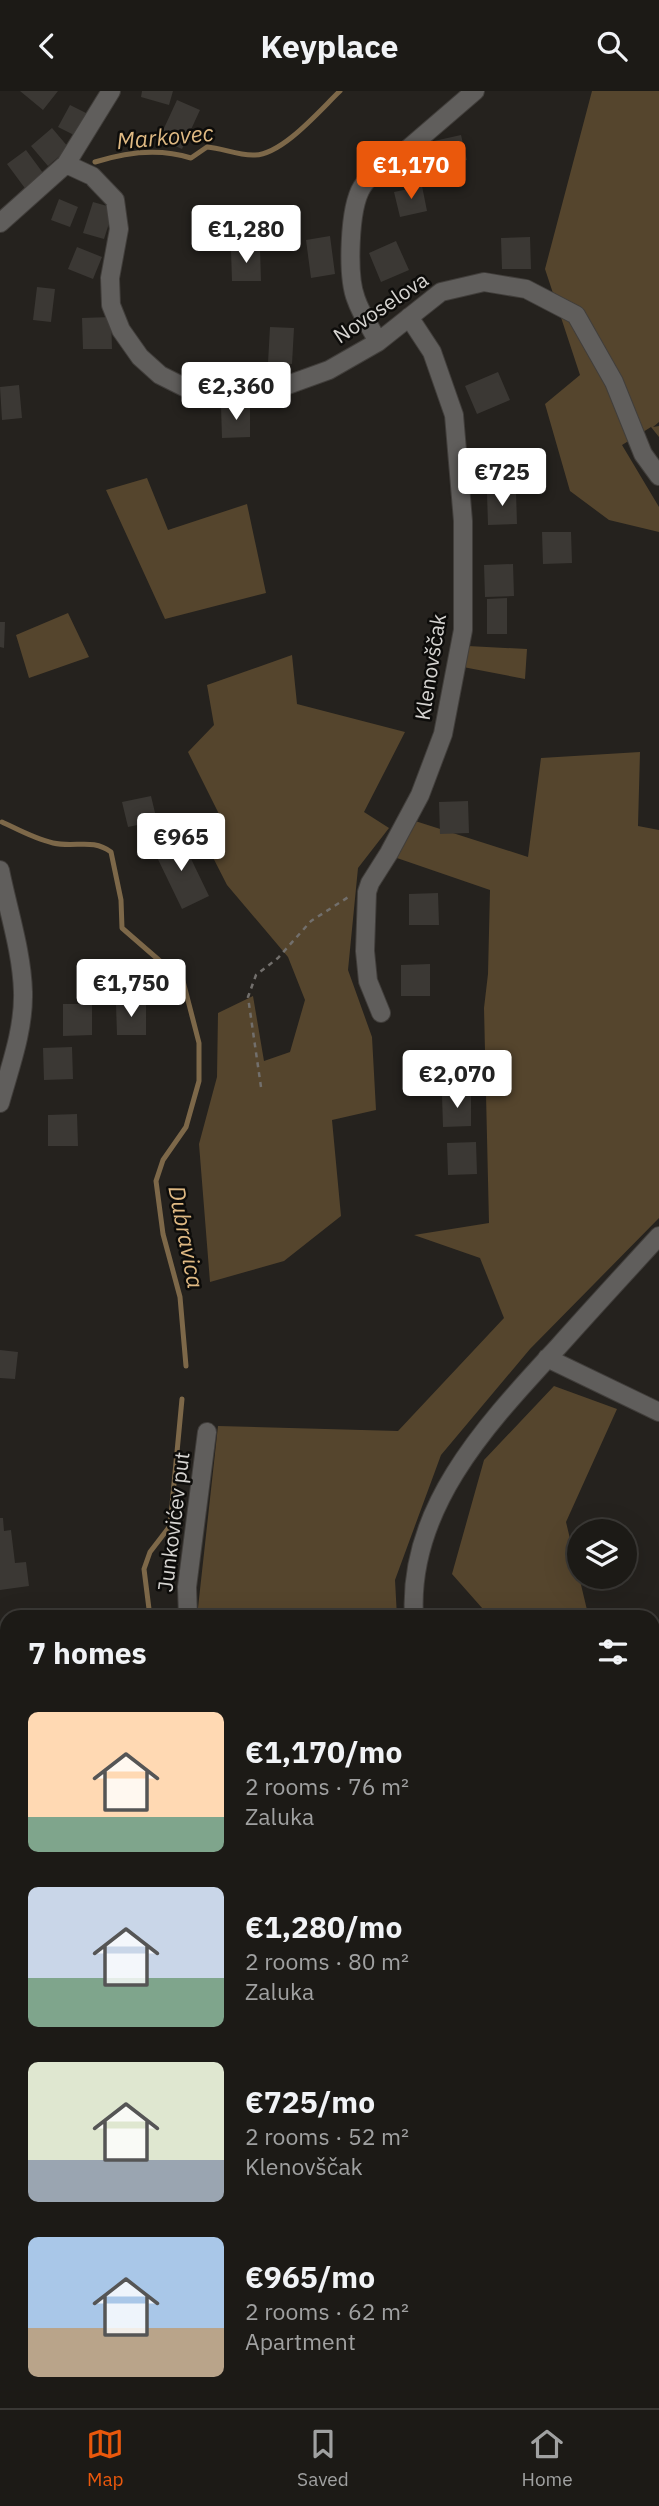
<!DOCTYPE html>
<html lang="en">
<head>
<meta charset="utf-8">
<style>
	body { margin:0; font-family:"IBM Plex Sans",sans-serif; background:#25231f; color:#f1f3f6; height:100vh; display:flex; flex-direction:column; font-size:26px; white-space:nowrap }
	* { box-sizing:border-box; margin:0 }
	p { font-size:23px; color:#a0a1a1 }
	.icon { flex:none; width:38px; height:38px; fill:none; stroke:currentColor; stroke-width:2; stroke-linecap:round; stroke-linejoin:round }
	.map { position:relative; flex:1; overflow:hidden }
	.side { position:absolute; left:0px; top:1519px; width:660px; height:798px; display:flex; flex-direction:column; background:#1c1a16; border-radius:21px 21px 0 0; box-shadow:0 7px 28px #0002,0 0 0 2px #3a3835 }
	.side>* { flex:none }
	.buttons { position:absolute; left:567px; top:1428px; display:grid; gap:14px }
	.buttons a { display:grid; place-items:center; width:70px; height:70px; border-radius:50%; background:#1c1a16; box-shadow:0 7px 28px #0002,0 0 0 2px #3a3835; font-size:35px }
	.price { position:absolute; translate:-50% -60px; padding:0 16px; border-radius:7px; background:#fff; color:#222; font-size:23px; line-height:46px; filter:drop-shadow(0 2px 4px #0008) }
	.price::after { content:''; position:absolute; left:50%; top:42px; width:21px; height:16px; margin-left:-10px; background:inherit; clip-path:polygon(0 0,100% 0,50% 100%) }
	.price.on { background:#ea580c; color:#fff }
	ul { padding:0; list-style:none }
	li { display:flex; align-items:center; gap:21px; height:175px; padding:0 28px }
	li span { display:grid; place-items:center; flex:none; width:196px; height:140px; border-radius:10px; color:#555 }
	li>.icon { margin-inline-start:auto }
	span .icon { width:84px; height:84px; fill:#fffc; stroke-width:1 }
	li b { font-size:30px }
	h2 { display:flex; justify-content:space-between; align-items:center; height:84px; padding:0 28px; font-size:30px }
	header { display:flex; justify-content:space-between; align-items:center; height:91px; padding:0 28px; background:#1c1a16; font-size:32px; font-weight:800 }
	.tabs { display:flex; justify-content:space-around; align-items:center; height:98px; border-top:2px solid #3a3835; background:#1c1a16; font-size:19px; color:#a0a1a1 }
	.tabs a { display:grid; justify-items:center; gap:4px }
	.tabs .on { color:#ea580c }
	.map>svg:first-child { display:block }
</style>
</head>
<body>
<header><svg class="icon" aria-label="back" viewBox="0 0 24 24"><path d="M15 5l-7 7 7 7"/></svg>Keyplace<svg class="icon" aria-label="search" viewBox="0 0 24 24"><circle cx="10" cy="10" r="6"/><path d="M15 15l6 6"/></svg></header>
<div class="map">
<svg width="659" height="2317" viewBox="0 0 659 2317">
	<rect width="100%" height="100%" fill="#25221e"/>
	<path fill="#55452d" d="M 592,0 L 659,0 L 659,331 L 653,336 L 659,335 L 659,346 L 651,336 L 622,354 L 659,416 L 659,441 L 609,429 L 570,400 L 545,313 L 580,284 L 545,178 Z
		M 147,387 L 168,439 L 247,413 L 266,502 L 165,528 L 106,399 Z
		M 68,522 L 89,566 L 29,587 L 16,544 Z
		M 468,555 L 527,558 L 525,588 L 463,576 Z
		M 292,564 L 297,613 L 405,641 L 364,721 L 389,737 L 358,777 L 348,879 L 372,946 L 376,1019 L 332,1029 L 341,1125 L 284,1170 L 210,1191 L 199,1053 L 217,986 L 218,922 L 253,905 L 264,970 L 290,961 L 305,909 L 288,866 L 227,794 L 199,739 L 222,729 L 188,661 L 214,634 L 207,594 Z
		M 640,661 L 638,735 L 659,739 L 659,1127 L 530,1258 L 441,1364 L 395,1489 L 397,1526 L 197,1526 L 218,1335 L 398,1340 L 504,1227 L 480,1167 L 414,1144 L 489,1132 L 484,917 L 488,883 L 490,799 L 394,766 L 412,729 L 528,766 L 541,667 Z
		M 554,1295 L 617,1318 L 566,1431 L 588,1523 L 614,1526 L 490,1526 L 452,1483 L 484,1369 Z
		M 653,1531 L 659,1532 L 659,1740 L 653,1738 Z
		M 653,1995 L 659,2005 L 659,2195 L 653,2194 Z"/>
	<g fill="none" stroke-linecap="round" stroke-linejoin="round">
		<path stroke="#7d6849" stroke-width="5" d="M 95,71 C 126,61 160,57 191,67 L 207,56 C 223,57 238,65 255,64 C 283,63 320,19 340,0
			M 2,731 C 19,739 35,748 53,752 C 76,757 92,747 111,761 L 121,809 L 122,837 L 183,890 L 199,952 L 199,990 L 186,1036 L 163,1069 L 156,1090 L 163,1143 L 180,1206 L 186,1275
			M 150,1526 L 144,1478 L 150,1461 L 170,1435 L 182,1308
			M 653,2230 L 659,2232
			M 246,2317 L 247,2310"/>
	</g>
	<path fill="#3b3834" d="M 20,0 L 58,0 L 43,19 Z
		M 142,0 L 173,0 L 169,14 L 141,6 Z
		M 177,9 L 200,19 L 182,58 L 159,48 Z
		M 70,14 L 88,23 L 76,45 L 58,36 Z
		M 52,37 L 69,57 L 48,75 L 31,55 Z
		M 461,44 L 467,69 L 439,75 L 434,50 Z
		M 26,59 L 46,86 L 27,100 L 7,73 Z
		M 422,95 L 427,120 L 400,126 L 394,101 Z
		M 59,108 L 78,116 L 70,136 L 51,129 Z
		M 93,111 L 114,117 L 104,148 L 83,142 Z
		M 330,145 L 335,183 L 311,187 L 306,149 Z
		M 530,146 L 531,178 L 502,178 L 501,147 Z
		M 396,150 L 409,179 L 381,191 L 369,162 Z
		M 77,156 L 102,166 L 93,188 L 68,178 Z
		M 260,158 L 261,190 L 232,190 L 231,159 Z
		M 37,196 L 55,198 L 51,231 L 33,229 Z
		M 111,226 L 112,258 L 83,258 L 82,227 Z
		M 270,236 L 294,237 L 292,273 L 268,272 Z
		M 498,281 L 510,309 L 477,323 L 465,295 Z
		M 19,294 L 22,327 L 2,329 L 0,296 Z
		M 221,315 L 250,315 L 250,346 L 222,347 Z
		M 516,401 L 517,433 L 488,434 L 487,402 Z
		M 542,441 L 571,441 L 572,472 L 543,473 Z
		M 513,473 L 514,505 L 485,506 L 484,474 Z
		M 507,507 L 507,543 L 487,543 L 487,508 Z
		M 0,531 L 5,531 L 4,557 L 0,556 Z
		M 151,705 L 157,730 L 128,736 L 122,711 Z
		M 468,710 L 469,742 L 440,743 L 439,711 Z
		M 180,745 L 209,805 L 182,818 L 153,758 Z
		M 438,802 L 439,834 L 409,834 L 409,803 Z
		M 430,873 L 430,905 L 401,905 L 401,874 Z
		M 146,912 L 146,944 L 117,944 L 116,913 Z
		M 63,913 L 92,913 L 92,944 L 63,945 Z
		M 72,956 L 73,988 L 44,989 L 43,957 Z
		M 437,962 L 466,962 L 467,994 L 438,994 Z
		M 471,1003 L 471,1035 L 443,1036 L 442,1004 Z
		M 77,1023 L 78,1055 L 48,1055 L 48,1024 Z
		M 476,1051 L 477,1083 L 448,1084 L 447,1052 Z
		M 0,1259 L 18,1261 L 15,1288 L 0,1287 Z
		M 0,1427 L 3,1427 L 4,1440 L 11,1439 L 15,1472 L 26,1471 L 29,1495 L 0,1499 Z
		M 0,1549 L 7,1549 L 7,1595 L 0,1596 Z
		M 7,1684 L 7,1717 L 0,1717 L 0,1685 Z
		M 0,1734 L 2,1734 L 5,1768 L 0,1769 Z
		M 7,1792 L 7,1825 L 0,1826 L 0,1793 Z
		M 7,1857 L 7,1890 L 0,1891 L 0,1858 Z
		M 7,1937 L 7,1970 L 0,1972 L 0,1939 Z
		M 7,1985 L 7,2017 L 2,2017 L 0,1986 Z
		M 91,2310 L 92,2317 L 63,2317 L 62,2311 Z
		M 164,2310 L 188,2310 L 186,2317 L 162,2317 Z
		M 349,2310 L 381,2310 L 381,2317 L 340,2317 L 340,2313 L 349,2313 Z"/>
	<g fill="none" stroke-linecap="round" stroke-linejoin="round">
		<g stroke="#413e3b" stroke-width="20">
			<path id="minor" d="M 66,73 L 92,85 L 115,109 L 119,138 L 110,187 L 111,214 L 121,239 L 140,266 L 160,284 L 184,296 L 219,301 L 252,301 L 282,296 L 329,279 L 378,251 L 441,201 L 484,191 L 526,198 L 576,224 L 614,291 L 643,363 L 659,385
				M 0,132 L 66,73 L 111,0
				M 378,251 C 371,237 361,223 356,208 C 347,185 349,117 362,96 C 369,84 391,68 403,62 L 475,0
				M 0,779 C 8,819 22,861 23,901 C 24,939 10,976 0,1012
				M 381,922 L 368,890 L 365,860 L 367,801 L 370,792 L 389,762 L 420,704 L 443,643 L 463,539 L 463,430 L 454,324 L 432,261 L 409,226
				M 547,1267 L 659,1321
				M 188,1526 L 187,1496 L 207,1341
				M 414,1526 C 407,1416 489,1331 558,1256 C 591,1219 625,1182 659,1145
				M 653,1763 L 659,1765
				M 653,1942 L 659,1951
				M 0,2100 L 7,2113
				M 653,2214 L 659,2216
				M 653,2291 L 659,2279
				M 0,2312 L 22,2310
				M 210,2317 L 211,2310
				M 632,2317 L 637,2310"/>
		</g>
		<path stroke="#726f6c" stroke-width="2.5" stroke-dasharray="5 5" stroke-linecap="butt" d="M 261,996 L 248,906 L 256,884 L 278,867 L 311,830 L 350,805
			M 334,2317 L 335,2310"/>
		<use href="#minor" stroke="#605e5c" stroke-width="18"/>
	</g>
	<g text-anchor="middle" stroke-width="5" stroke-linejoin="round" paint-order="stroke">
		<g font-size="21" fill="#d6d4d1" stroke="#0d0c0a">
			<text transform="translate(381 217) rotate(-34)" y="7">Novoselova</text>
			<text transform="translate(431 576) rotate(-81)" y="7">Klenovščak</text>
			<text transform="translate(174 1431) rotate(-83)" y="7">Junkovićev put</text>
		</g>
		<g font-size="23" font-style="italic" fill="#dfb983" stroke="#0d0c0a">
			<text transform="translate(165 46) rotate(-5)" y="8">Markovec</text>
			<text transform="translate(186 1146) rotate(79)" y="8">Dubravica</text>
		</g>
	</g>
</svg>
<div class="buttons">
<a><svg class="icon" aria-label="layers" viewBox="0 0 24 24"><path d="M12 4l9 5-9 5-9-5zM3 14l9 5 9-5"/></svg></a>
</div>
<b class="price on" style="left:411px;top:110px">€1,170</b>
<b class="price" style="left:246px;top:174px">€1,280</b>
<b class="price" style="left:236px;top:331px">€2,360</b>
<b class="price" style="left:502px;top:417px">€725</b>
<b class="price" style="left:181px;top:782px">€965</b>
<b class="price" style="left:131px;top:928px">€1,750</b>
<b class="price" style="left:457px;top:1019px">€2,070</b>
<section class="side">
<h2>7 homes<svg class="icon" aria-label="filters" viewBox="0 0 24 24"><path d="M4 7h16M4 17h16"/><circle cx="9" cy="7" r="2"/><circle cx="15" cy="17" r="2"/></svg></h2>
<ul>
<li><span style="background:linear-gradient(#ffd9b3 75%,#7fa58c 0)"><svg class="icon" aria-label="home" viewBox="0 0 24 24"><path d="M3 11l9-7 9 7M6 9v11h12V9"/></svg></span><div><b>€1,170/mo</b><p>2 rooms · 76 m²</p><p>Zaluka</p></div></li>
<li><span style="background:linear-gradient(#c9d6e8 65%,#7fa58c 0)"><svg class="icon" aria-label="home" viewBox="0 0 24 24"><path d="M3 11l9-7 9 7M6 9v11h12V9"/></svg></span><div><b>€1,280/mo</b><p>2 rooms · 80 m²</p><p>Zaluka</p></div></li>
<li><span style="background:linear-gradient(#dfe7d0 70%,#9aa5b1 0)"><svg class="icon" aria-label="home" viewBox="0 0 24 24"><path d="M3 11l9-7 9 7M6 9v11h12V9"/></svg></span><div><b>€725/mo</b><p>2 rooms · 52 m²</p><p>Klenovščak</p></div></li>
<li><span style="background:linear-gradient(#a9c7e8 65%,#b9a48a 0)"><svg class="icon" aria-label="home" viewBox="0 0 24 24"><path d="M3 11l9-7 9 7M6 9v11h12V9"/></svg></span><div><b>€965/mo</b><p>2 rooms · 62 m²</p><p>Apartment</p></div></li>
</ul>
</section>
</div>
<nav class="tabs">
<a class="on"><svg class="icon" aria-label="map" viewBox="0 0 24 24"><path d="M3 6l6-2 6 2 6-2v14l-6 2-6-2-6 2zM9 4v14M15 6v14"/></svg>Map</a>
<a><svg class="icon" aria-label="saved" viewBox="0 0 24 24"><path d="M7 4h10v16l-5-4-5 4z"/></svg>Saved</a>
<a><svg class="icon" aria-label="home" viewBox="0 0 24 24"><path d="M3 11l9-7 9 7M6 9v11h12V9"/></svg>Home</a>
</nav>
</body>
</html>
